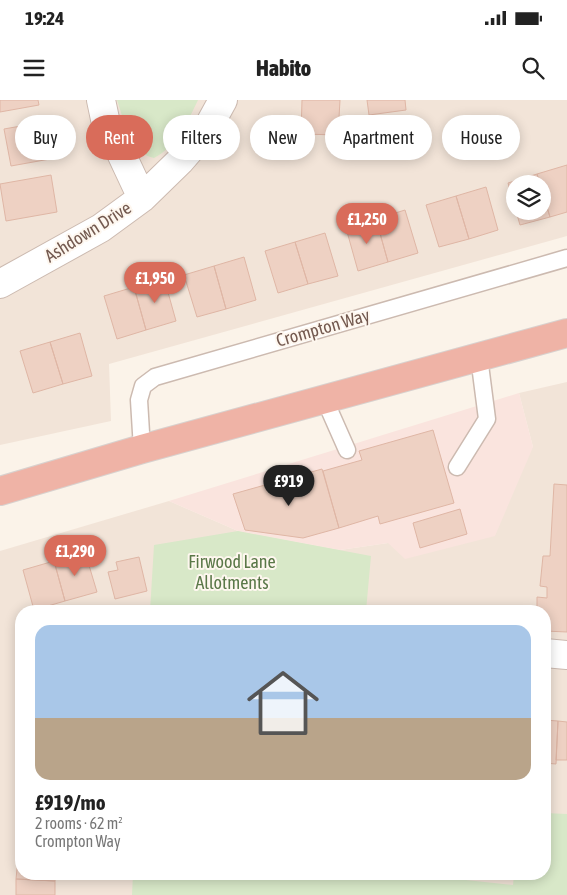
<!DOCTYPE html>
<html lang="en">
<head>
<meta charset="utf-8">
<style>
	body { margin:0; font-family:"Asap Condensed",sans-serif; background:#f2f2f2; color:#222; height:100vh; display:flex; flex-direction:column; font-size:19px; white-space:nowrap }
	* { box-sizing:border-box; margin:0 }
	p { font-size:16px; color:#767676 }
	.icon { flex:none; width:28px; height:28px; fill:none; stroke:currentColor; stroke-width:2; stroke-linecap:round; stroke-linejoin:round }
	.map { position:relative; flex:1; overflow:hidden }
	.drawer { position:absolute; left:15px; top:505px; width:536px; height:275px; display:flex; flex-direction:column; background:#fff; border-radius:20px; box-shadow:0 2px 12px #0003 }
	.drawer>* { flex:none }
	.banner { position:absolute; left:15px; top:15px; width:538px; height:45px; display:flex; gap:10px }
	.tools { position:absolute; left:506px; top:75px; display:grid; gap:10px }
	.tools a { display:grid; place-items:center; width:45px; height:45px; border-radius:50%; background:#fff; box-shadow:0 2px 12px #0003; font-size:25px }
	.price { position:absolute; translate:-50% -42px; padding:0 11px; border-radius:18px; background:#d96c5a; color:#fff; font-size:16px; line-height:32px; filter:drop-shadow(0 1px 2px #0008) }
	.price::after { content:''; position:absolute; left:50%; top:30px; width:15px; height:11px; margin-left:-8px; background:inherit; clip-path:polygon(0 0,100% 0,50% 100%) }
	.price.selected { background:#222; color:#fff }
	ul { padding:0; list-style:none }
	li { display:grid; align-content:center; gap:10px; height:265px; padding:0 20px }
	li span { display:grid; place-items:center; height:155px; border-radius:15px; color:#555 }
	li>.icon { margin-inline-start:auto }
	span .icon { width:90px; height:90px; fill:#fffc; stroke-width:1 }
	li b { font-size:21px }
	.pill { padding:0 18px; border-radius:22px; background:#fff; box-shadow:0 2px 12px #0003; font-size:18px; line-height:45px }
	.pill.selected { background:#d96c5a; color:#fff }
	.status { display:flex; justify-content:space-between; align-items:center; height:35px; padding:0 25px; background:#fff; direction:ltr }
	.status svg { height:14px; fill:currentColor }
	header { display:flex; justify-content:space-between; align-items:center; height:65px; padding:0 20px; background:#fff; font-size:22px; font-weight:800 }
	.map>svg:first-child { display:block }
</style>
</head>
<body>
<div class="status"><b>19:24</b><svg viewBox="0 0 49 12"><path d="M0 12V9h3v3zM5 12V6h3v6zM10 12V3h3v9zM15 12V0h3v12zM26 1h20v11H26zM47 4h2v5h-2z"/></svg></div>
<header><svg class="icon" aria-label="menu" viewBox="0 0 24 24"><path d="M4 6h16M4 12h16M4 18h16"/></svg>Habito<svg class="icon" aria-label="search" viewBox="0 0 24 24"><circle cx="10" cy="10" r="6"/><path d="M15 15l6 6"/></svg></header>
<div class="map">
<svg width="567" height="795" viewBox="0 0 567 795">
	<rect width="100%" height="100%" fill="#fbf3e9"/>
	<path fill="#f2e4d8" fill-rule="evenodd" d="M 0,0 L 567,0 L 567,136 L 109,264 L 111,321 L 0,345 ZM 515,84 L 542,84 L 542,111 L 515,111 Z
		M 567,282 L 567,795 L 0,795 L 0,451 L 169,401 L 238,431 L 340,450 L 388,443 L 533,347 L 519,293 ZM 21,511 L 545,511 L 545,774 L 21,774 Z"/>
	<path fill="#fae4de" d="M 519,293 L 533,347 L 495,436 L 405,459 L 388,443 L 340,450 L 238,431 L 169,401 Z"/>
	<path fill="#d8e8c8" d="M 117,0 L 198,0 C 188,21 176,47 154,58 C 130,53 124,20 117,0 Z
		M 238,431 L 371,456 L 366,511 L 150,511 L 154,445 Z
		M 545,713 L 567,714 L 567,795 L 132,795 L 133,774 L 410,774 L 513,785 L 514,774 L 545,774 Z"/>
	<path fill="#eed1c3" stroke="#dfb6a5" d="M 0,0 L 38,0 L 39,5 L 0,12 Z
		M 302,0 L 340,0 L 338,35 L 301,34 Z
		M 367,0 L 405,0 L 406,10 L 369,15 Z
		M 55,20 L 61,57 L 11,66 L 4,29 Z
		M 567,65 L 567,112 L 550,117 L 542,91 L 542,84 L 540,84 L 537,74 Z
		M 537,74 L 540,84 L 515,84 L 515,108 L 508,83 Z
		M 51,75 L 57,112 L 6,121 L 0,84 Z
		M 486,87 L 498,130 L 469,139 L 456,96 Z
		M 542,91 L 550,117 L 520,125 L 516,111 L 542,111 Z
		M 456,96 L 469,139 L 439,147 L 426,105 Z
		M 405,110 L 418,153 L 388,162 L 376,119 Z
		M 376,119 L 388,162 L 358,171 L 346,128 Z
		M 325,133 L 338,176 L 308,184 L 295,142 Z
		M 295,142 L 308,184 L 278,193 L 265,151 Z
		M 244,157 L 256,200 L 226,209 L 214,166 Z
		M 214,166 L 226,209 L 197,217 L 184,175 Z
		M 164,178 L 176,221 L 146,230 L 134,187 Z
		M 134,187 L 146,230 L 117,239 L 104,196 Z
		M 80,233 L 92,276 L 63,284 L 50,242 Z
		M 50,242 L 63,284 L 33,293 L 20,251 Z
		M 433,330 L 454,403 L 380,424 L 378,416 L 339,428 L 323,371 L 362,360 L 359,351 Z
		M 322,369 L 339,428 L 303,438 L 245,430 L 233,394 Z
		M 554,384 L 567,385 L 567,532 L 545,531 L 545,511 L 537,511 L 537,497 L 547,498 L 547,487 L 540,486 L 543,456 L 550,456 Z
		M 460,409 L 467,434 L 420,448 L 413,423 Z
		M 85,452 L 97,492 L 65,501 L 54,461 Z
		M 139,457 L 147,491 L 115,499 L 108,472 L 118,470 L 116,462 Z
		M 54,461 L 65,501 L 34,510 L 23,470 Z
		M 20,591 L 21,591 L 21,624 L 18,623 Z
		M 545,620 L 558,621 L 556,664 L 545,663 Z
		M 558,621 L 567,622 L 567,660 L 556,660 Z
		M 18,623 L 21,624 L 21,656 L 16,656 Z
		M 19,749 L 21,750 L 21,774 L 56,774 L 55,781 L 16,779 Z
		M 16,779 L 55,781 L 55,795 L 16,795 Z"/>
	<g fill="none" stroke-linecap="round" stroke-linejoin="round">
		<g stroke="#ccbab0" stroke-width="19">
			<path id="lane" d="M 324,298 L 347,350
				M 142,349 L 139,300 L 143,286 L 155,277 L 567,158
				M 457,367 L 487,319 L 479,257"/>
		</g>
		<g stroke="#ccbab0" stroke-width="30">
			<path id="street" d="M 101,0 L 105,19 L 142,98
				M 0,184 L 101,128 L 142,98 L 180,61 L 206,31 L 223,0
				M 545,553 L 567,555"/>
		</g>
		<g stroke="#d8d1ce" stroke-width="30">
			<path id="highway" d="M 0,391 L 142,349 L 567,233"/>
		</g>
		<use href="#lane" stroke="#fff" stroke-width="16"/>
		<use href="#street" stroke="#fff" stroke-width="28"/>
		<use href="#highway" stroke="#efb3a6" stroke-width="28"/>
	</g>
	<g text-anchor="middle" stroke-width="4" stroke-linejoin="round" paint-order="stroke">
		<g font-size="18" fill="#73594f" stroke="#fef7ef">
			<text transform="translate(88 132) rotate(-32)" y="6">Ashdown Drive</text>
			<text transform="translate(323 228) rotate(-16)" y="6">Crompton Way</text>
		</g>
		<g font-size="18" fill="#5a7848" stroke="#fef7ef">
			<text x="232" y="468">Firwood Lane<tspan x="232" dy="21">Allotments</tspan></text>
		</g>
	</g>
</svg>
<div class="tools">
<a><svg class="icon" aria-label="layers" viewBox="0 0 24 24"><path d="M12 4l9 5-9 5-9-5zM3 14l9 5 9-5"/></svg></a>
</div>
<b class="price" style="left:367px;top:145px">£1,250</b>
<b class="price" style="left:155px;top:204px">£1,950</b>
<b class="price selected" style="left:289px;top:407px">£919</b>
<b class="price" style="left:75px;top:477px">£1,290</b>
<div class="banner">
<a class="pill">Buy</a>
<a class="pill selected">Rent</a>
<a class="pill">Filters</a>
<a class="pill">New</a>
<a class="pill">Apartment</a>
<a class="pill">House</a>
</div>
<section class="drawer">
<ul>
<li><span style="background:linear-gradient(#a9c7e8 60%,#b9a48a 0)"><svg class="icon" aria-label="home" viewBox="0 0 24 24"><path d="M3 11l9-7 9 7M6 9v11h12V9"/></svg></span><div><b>£919/mo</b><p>2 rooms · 62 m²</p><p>Crompton Way</p></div></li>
</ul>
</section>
</div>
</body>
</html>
